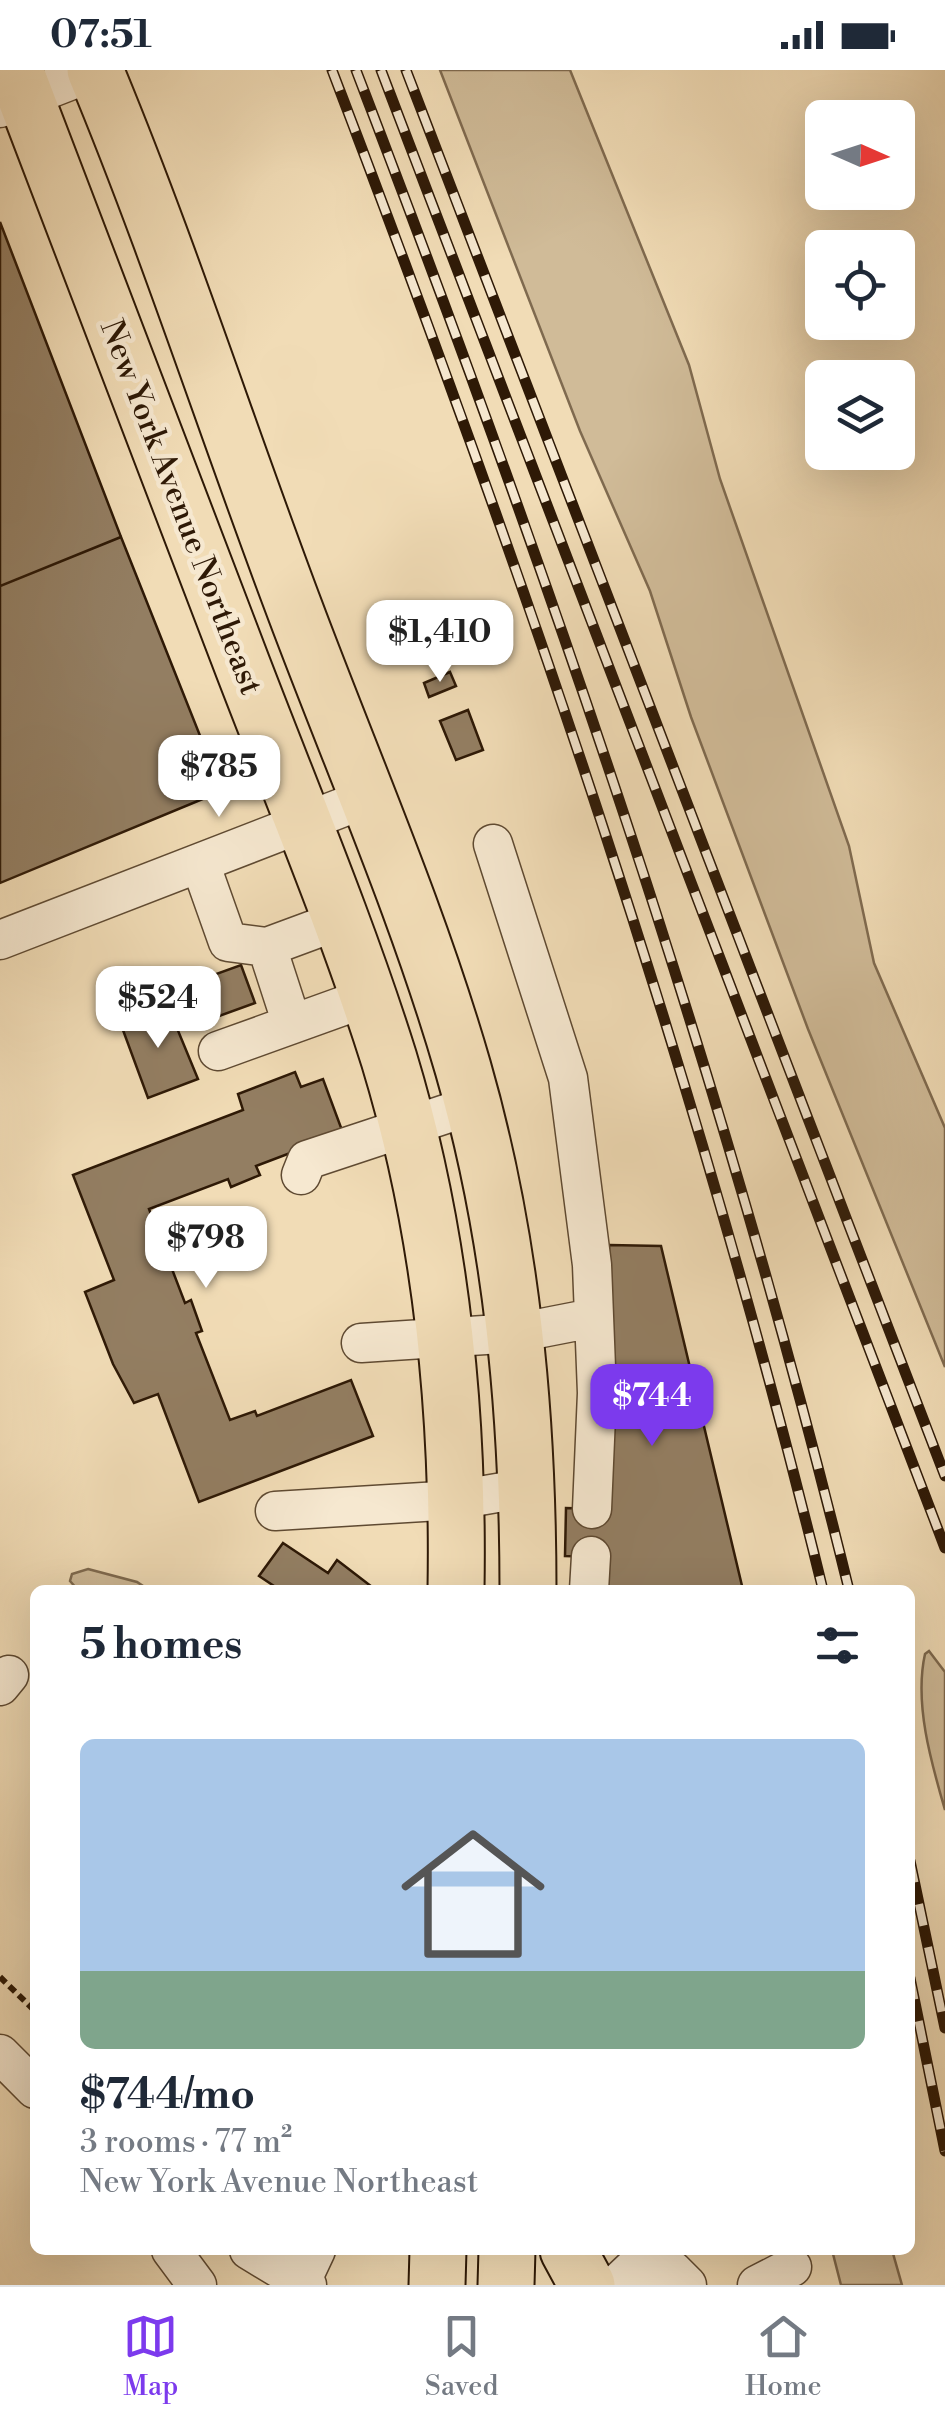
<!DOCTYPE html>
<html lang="en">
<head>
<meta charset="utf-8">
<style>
	body { margin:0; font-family:"Libre Bodoni",serif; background:#f2f2f3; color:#1f2937; height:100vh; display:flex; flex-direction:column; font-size:38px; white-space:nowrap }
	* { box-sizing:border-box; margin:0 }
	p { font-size:32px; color:#747a83 }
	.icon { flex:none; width:55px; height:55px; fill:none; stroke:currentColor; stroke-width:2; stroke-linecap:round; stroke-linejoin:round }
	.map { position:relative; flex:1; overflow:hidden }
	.drawer { position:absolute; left:30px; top:1515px; width:885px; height:670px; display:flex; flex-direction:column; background:#fff; border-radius:15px; box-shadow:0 10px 40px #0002 }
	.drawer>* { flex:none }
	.needle { width:65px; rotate:93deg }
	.buttons { position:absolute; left:805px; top:30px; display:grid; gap:20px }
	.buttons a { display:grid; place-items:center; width:110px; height:110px; border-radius:15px; background:#fff; box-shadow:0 10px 40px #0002; font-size:50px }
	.price { position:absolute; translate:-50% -85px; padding:0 22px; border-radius:20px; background:#fff; color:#222; font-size:32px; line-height:65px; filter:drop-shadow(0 2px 5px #0008) }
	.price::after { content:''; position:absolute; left:50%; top:60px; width:30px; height:22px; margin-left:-15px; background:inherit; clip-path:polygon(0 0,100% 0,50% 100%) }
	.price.selected { background:#7c3aed; color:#fff }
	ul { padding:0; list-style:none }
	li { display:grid; align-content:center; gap:20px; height:530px; padding:0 50px }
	li span { display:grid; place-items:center; height:310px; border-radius:15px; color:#555 }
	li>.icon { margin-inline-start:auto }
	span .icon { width:180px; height:180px; fill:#fffc; stroke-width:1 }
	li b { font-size:42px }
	h2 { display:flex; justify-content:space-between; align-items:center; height:120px; padding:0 50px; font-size:42px }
	.status { display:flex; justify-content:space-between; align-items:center; height:70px; padding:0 50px; background:#fff; direction:ltr }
	.status svg { height:28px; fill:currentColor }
	.dock { display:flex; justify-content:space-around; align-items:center; height:140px; border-top:2px solid #e0e1e3; background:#fff; font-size:28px; color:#747a83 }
	.dock a { display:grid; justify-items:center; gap:5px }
	.dock .selected { color:#7c3aed }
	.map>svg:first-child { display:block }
</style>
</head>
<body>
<div class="status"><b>07:51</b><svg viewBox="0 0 49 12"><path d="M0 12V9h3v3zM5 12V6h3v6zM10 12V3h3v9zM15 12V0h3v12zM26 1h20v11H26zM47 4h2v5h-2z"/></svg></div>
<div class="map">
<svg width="945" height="2215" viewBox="0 0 945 2215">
	<rect width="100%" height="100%" fill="#f1dcb6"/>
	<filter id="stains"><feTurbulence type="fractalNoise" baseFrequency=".002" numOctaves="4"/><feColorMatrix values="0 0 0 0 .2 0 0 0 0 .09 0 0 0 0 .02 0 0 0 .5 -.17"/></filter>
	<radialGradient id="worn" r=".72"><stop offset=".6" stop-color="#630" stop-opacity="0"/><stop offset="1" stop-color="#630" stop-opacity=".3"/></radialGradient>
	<path fill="#d0bb98" stroke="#7f6a4f" stroke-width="2.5" d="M 440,0 L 570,0 L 689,295 L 720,409 L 849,776 L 874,893 L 945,1058 L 945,1297 L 808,959 L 691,647 L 650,521 L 580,361 Z
		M 88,1499 L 137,1512 L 149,1520 L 78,1520 L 70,1511 L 72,1504 Z
		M 929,1581 L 945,1602 L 945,1740 C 931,1692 914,1633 925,1584 Z
		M 832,2180 L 892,2180 L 902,2215 L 841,2215 Z"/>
	<path fill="#937e62" stroke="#2e1906" stroke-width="2.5" d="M 0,152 L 121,467 L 0,516 Z
		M 121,467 L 222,721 L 0,813 L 0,516 Z
		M 450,602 L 456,616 L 429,627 L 424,613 Z
		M 468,640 L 483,680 L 456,690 L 440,651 Z
		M 241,895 L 255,933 L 197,954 L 183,916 Z
		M 167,934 L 198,1009 L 148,1028 L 120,952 Z
		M 295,1002 L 301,1017 L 323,1009 L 343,1063 L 256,1096 L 260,1105 L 231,1117 L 228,1109 L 149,1139 L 185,1233 L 191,1230 L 202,1261 L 196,1263 L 230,1350 L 255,1341 L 257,1346 L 351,1310 L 373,1366 L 199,1432 L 158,1324 L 134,1333 L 113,1294 L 85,1222 L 114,1210 L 73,1105 L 243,1040 L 238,1024 Z
		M 609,1175 L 661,1176 L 743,1520 L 600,1520 L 601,1487 L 565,1486 L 566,1438 L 602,1439 Z
		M 283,1473 L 328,1503 L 337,1490 L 376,1520 L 280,1520 L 259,1506 Z"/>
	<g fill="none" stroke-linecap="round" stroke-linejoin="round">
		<g stroke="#5f4a32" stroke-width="41">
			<path id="minor" d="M 0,38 L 95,1
				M 493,774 L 568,1008 L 592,1195 L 597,1323 L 592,1439
				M 200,793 L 228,872 L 267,877 L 340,850
				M 0,870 L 367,728
				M 267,877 L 292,954
				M 218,981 L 368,927
				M 301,1105 L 307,1090 L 473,1035
				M 361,1273 L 516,1263 L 593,1248
				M 275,1441 L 456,1430 L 526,1418
				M 589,1520 L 591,1486
				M 0,1616 L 9,1605
				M 0,1984 L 35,2019
				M 171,2180 L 197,2215
				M 249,2180 L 307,2215
				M 301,2212 L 316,2180
				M 616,2215 L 635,2197 L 673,2201 L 687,2215
				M 757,2215 L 792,2197"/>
		</g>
		<g stroke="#2e1906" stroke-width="59">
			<path id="highway" d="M 15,0 C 90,194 163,389 238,584 C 289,718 346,852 389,989 C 441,1160 459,1342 456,1520
				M 95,0 C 169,178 227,360 295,540 C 352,692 418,842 463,998 C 512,1168 528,1344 528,1520
				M 568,2180 L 587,2215
				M 437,2215 L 438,2180
				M 506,2215 L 507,2180"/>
		</g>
		<path stroke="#2e1906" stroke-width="6" stroke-dasharray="8 5" stroke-linecap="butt" d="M 0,1907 L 35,1941"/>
		<use href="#minor" stroke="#f6e8d0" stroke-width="38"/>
		<use href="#highway" stroke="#f1dcb6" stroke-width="55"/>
		<g stroke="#2e1906" stroke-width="11">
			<path id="rail" d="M 332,0 C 523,499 696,1001 823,1520
				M 356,0 C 547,498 722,1001 849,1520
				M 381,0 L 945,1478
				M 406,0 L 945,1406
				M 910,1791 L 945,1958
				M 910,1908 L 945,2081"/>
		</g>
		<use href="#rail" stroke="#f6e8d0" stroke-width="8" stroke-dasharray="22" stroke-linecap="butt"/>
	</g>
	<g text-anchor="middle" stroke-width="9" stroke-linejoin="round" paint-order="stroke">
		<g font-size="32" fill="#2e1906" stroke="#f6e8d0">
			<text transform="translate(182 437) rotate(69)" y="11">New York Avenue Northeast</text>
		</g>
	</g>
	<rect width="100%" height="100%" filter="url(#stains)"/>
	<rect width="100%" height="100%" fill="url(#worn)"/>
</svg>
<div class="buttons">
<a><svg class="needle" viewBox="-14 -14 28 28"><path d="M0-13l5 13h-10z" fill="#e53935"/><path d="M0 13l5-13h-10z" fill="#747a83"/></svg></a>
<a><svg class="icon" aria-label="locate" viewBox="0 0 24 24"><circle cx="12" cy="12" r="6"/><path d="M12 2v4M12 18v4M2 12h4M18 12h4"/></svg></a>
<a><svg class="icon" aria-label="layers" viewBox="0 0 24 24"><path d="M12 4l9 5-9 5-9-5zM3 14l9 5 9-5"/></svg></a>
</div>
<b class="price" style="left:440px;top:615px">$1,410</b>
<b class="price" style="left:219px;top:750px">$785</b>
<b class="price" style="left:158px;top:981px">$524</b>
<b class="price" style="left:206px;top:1221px">$798</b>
<b class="price selected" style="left:652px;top:1379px">$744</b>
<section class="drawer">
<h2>5 homes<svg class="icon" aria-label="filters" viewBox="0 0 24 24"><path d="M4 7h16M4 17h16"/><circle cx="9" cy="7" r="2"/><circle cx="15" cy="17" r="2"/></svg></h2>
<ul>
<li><span style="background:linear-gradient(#a9c7e8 75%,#7fa58c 0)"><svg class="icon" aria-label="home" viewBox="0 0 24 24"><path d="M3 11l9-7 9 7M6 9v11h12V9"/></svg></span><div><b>$744/mo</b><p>3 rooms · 77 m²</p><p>New York Avenue Northeast</p></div></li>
</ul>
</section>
</div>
<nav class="dock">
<a class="selected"><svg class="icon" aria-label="map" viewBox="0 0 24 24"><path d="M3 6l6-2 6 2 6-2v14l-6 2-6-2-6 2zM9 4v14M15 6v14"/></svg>Map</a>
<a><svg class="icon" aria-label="saved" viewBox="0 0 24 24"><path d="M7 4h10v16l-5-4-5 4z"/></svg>Saved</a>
<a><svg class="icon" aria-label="home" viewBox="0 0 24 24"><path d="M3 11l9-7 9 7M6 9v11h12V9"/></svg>Home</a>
</nav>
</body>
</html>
